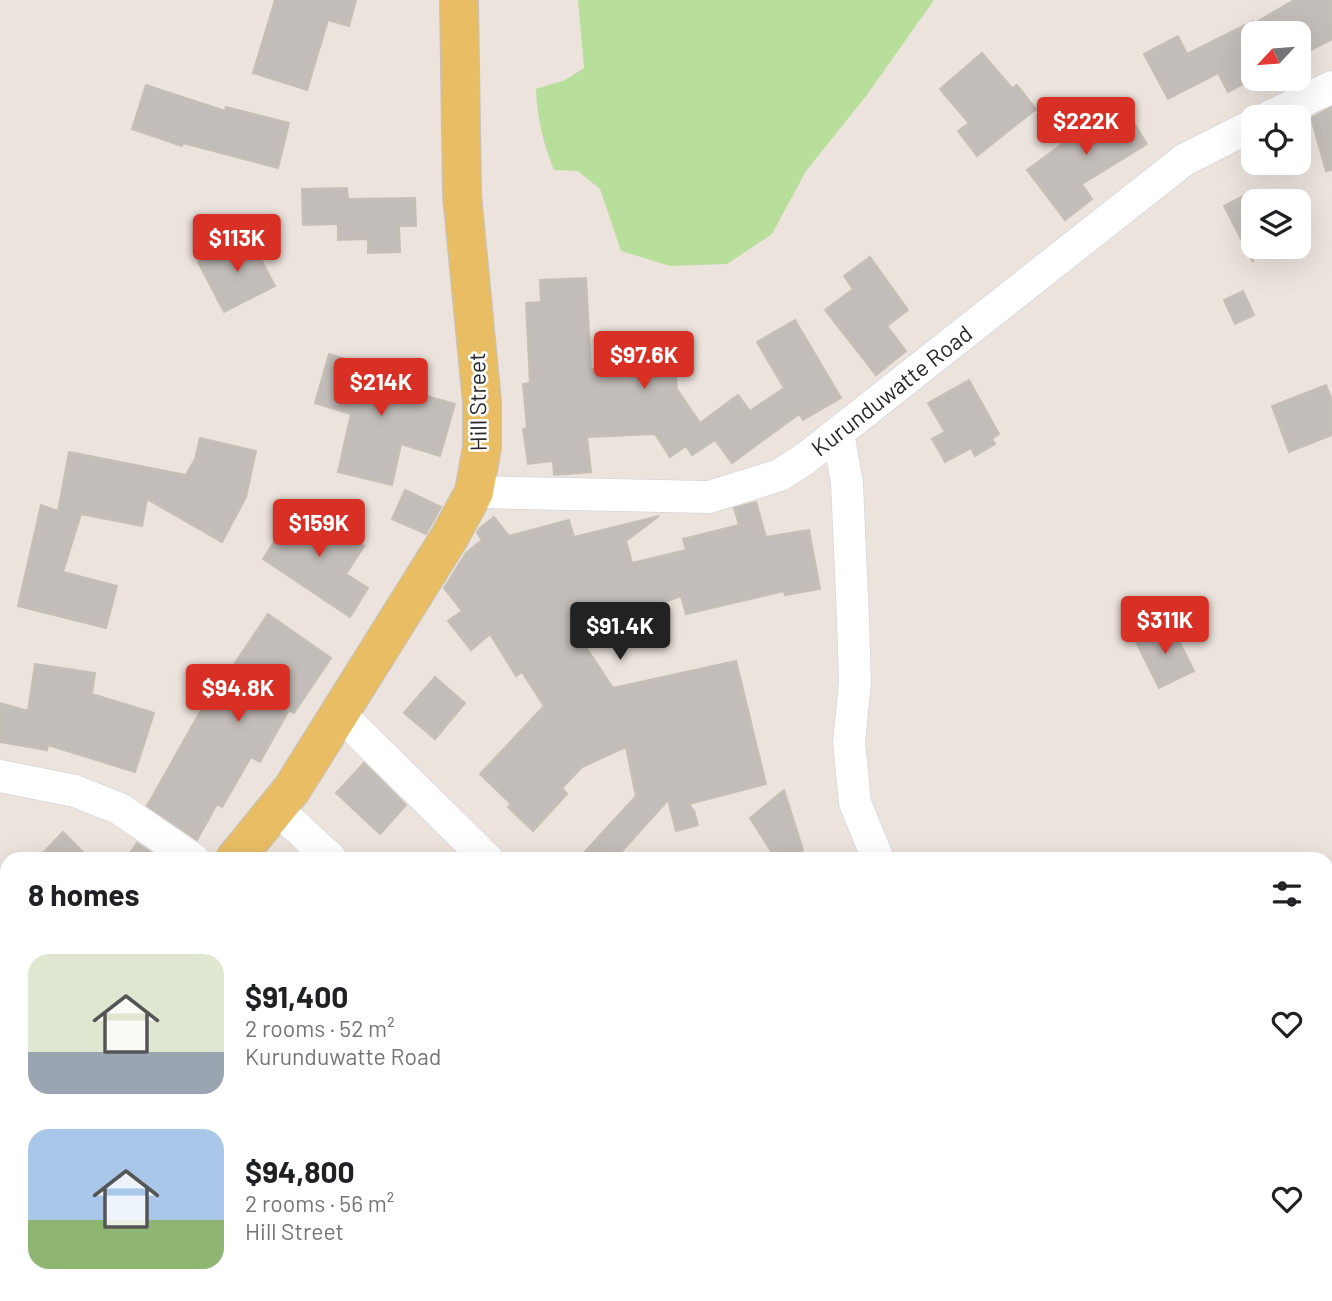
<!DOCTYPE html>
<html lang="en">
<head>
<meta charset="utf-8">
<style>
	body { margin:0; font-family:Barlow,sans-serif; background:#f6f6f6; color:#202124; height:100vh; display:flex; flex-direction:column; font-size:26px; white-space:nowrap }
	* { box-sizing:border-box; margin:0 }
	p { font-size:23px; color:#757577 }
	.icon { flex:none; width:38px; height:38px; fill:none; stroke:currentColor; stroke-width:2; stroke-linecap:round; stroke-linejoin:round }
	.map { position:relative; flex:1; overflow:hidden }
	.side { position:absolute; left:0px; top:852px; width:1334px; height:450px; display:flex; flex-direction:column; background:#fff; border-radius:21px 21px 0 0; box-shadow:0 7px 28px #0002 }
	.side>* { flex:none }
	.needle { width:46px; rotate:244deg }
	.controls { position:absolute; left:1241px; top:21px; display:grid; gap:14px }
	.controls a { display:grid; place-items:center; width:70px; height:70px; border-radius:14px; background:#fff; box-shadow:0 7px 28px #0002; font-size:35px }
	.price { position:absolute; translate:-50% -60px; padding:0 16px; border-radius:7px; background:#d93025; color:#fff; font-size:23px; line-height:46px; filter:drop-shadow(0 2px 4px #0008) }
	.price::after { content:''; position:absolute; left:50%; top:42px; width:21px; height:16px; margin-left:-10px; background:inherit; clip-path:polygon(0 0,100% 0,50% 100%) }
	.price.current { background:#222; color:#fff }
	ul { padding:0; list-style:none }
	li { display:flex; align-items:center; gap:21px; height:175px; padding:0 28px }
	li span { display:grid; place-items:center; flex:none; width:196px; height:140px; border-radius:21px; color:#555 }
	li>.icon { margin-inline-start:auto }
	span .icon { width:84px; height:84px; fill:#fffc; stroke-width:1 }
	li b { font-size:30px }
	h2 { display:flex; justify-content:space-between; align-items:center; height:84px; padding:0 28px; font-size:30px }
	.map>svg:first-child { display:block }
</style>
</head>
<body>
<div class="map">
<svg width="1332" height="1301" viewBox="0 0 1332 1301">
	<rect width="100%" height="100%" fill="#ebe3dc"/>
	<path fill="#b8de9b" d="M 578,0 L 934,0 L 866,96 L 806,171 L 772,234 L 727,264 L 670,266 L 621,251 L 600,189 L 578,171 L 554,170 C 543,143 537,117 536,89 L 565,80 L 584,68 Z"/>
	<path fill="#c3bdb9" stroke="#c6bfb6" stroke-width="2" d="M 275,0 L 356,0 L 349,26 L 328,20 L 307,90 L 253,73 Z
		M 1294,0 L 1332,0 L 1332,39 L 1298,57 L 1298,33 L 1253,33 L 1253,79 L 1228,92 L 1218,73 L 1168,99 L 1144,54 L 1178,36 L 1187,54 L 1253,21 L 1253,24 Z
		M 982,53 L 1012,88 L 1017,85 L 1036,109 L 977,156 L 958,131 L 969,123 L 940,89 Z
		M 146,85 L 225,111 L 226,107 L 289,123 L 278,168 L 183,143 L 182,146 L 132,129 Z
		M 1118,98 L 1147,144 L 1082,184 L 1092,199 L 1065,220 L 1027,170 L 1073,136 L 1068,129 Z
		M 1332,107 L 1332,170 L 1326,171 L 1311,118 Z
		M 347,188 L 348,199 L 415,198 L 416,226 L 399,226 L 400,252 L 368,253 L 368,239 L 338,240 L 338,224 L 303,225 L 302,189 Z
		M 1253,191 L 1253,262 L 1224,206 Z
		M 249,236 L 275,286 L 224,312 L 198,262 Z
		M 870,257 L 908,310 L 887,326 L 906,351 L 876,375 L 825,310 L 853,289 L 844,276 Z
		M 586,278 L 591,369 L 675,367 L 677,389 L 700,423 L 738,395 L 750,411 L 784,388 L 757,342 L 795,320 L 841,398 L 803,420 L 799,414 L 732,463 L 715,440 L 692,455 L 686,446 L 670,457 L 655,434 L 587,437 L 591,472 L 554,475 L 553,461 L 528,464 L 523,429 L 527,428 L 523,384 L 530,383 L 526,303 L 541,302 L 540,280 Z
		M 1243,291 L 1254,315 L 1235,324 L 1224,300 Z
		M 329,354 L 412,379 L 409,391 L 455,404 L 440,456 L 401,444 L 392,485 L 338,472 L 351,414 L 315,403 Z
		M 969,380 L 999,434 L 992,439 L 995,444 L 975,456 L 971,448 L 945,462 L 932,439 L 945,432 L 928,403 Z
		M 1326,385 L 1332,400 L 1332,435 L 1289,452 L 1272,406 Z
		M 200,438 L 256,451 L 246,497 L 222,542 L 147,499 L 142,526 L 81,514 L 63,572 L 117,586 L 106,628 L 18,606 L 41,505 L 58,511 L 69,452 L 186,475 L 195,459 Z
		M 405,490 L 441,507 L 426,534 L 392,519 Z
		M 756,502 L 766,537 L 809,530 L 820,589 L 785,595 L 784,591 L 686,614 L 681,596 L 578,635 L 613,688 L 736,661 L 766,784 L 689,804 L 694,811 L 698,825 L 676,831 L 668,800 L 615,859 L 578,859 L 636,796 L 626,747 L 582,767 L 562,788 L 567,794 L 533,831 L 508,807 L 511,804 L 480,774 L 544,706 L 522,672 L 516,676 L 490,634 L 471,650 L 448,621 L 462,611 L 444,588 L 466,553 L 482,540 L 477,533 L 479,529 L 494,517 L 509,536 L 569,520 L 574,537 L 659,516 L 626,541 L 632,563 L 686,550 L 683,539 L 739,525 L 734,508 Z
		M 299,503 L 364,546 L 346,574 L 368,588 L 350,617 L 263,559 Z
		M 268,614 L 331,658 L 294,713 L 289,710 L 260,762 L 251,757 L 222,807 L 217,804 L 197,840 L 147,806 L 213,689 L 216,691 Z
		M 1171,625 L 1194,671 L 1159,688 L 1136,642 Z
		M 35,664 L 95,673 L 92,694 L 154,713 L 135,772 L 48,745 L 47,750 L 0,742 L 0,703 L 28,711 Z
		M 435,677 L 465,703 L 435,739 L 404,713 Z
		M 364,763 L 406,805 L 380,834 L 336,793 Z
		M 784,790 L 803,850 L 788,859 L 776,859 L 750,818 Z
		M 63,832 L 90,859 L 37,859 Z
		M 137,843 L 161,859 L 126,859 Z"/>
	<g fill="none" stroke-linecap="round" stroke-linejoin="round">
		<g stroke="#cacfda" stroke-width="33">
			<path id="minor" d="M 1269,117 L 1332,87
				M 838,433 L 847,483 L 853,620 L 855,683 L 849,742 L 855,803 L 878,859
				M 474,492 L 709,497 L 780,475 L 806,458 L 1184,160 L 1253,125
				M 339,713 L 487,859
				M 0,776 L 75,791 L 120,809 L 193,859
				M 276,808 L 331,859
				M 1326,1216 L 1332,1206
				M 524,1295 L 528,1301
				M 891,1301 L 898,1295
				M 1275,1301 L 1279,1295"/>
		</g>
		<g stroke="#c3c3c3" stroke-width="40">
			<path id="major" d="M 235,859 L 292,789 L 449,538 L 474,492 L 482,447 L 482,402 L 462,195 L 459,0
				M 0,1151 L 7,1143"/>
		</g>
		<path stroke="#c3c3c3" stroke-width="4.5" stroke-dasharray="5 3.5" stroke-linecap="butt" d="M 961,1295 L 967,1301"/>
		<use href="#minor" stroke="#fff" stroke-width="32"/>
		<use href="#major" stroke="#e8bd64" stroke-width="38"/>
	</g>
	<g text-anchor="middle" stroke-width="5" stroke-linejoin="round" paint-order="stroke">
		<g font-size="23" fill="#292929" stroke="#fff">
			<text transform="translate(892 391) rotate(-38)" y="8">Kurunduwatte Road</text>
			<text transform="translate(478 402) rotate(-91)" y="8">Hill Street</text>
		</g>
	</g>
</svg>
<div class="controls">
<a><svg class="needle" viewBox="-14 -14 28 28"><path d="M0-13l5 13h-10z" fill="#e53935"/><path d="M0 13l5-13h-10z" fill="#757577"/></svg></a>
<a><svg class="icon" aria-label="locate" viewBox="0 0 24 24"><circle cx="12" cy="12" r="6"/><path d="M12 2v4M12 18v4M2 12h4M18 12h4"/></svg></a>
<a><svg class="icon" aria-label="layers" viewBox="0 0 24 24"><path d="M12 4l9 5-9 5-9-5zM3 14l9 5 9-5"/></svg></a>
</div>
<b class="price" style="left:1086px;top:157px">$222K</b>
<b class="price" style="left:237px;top:274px">$113K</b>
<b class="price" style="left:644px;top:391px">$97.6K</b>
<b class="price" style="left:381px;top:418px">$214K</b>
<b class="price" style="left:319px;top:559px">$159K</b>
<b class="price" style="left:1165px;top:656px">$311K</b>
<b class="price current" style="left:620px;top:662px">$91.4K</b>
<b class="price" style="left:238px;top:724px">$94.8K</b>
<section class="side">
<h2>8 homes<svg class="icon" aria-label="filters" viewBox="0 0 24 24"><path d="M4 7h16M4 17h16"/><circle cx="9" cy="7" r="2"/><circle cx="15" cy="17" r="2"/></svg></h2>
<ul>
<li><span style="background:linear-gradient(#dfe7d0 70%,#9aa5b1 0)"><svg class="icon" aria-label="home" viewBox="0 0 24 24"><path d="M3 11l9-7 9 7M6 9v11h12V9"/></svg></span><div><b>$91,400</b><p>2 rooms · 52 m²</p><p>Kurunduwatte Road</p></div><svg class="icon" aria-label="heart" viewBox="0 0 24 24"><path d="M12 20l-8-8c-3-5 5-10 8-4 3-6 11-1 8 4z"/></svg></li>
<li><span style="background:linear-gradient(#a9c7e8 65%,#8fb573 0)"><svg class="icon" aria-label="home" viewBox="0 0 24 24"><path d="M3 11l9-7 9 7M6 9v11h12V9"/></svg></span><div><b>$94,800</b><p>2 rooms · 56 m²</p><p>Hill Street</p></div><svg class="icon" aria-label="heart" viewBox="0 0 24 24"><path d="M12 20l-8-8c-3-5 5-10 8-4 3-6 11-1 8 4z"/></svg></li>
</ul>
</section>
</div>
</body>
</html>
